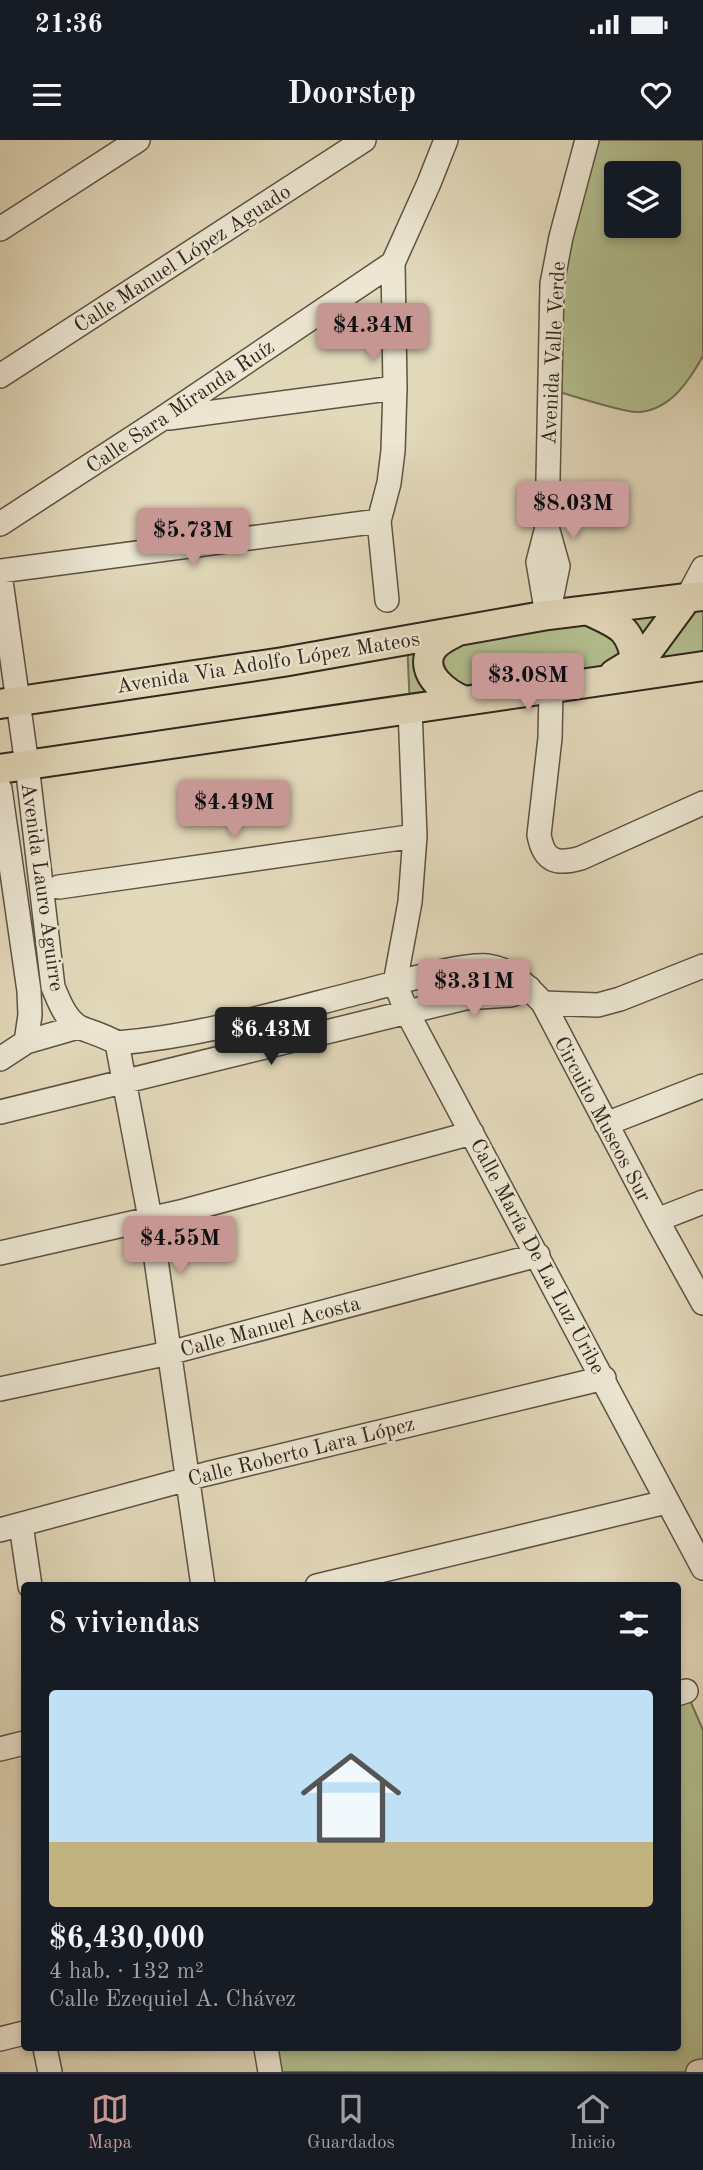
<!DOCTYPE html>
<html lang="es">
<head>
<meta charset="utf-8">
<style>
	body { margin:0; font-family:"Old Standard TT",serif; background:#242831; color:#f1f3f6; height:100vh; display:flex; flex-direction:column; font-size:26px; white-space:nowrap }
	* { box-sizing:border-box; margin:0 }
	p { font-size:23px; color:#9ea1a6 }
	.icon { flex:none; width:38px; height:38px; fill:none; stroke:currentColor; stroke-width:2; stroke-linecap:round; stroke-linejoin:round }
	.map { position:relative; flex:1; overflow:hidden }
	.panel { position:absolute; left:21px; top:1442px; width:660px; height:469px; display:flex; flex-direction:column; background:#171b24; border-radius:7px; box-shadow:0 4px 10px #0003 }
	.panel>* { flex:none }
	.tools { position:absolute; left:604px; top:21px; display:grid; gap:14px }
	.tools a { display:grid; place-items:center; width:77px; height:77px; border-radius:7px; background:#171b24; box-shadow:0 4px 10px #0003; font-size:35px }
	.price { position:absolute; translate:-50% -60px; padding:0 16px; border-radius:7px; background:#c59692; color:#111; font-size:23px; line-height:46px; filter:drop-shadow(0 2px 4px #0008) }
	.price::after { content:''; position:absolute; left:50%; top:42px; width:21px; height:16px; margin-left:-10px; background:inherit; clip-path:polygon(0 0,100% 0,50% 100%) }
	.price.on { background:#222; color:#fff }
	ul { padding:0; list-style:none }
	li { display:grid; align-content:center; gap:14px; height:371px; padding:0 28px }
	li+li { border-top:2px solid #363941 }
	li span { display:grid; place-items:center; height:217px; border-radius:7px; color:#555 }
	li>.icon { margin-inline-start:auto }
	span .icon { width:126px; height:126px; fill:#fffc; stroke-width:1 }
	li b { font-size:30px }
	h2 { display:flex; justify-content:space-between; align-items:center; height:84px; padding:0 28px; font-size:30px }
	.status { display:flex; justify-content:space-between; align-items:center; height:49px; padding:0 35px; background:#171b24; direction:ltr }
	.status svg { height:19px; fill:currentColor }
	header { display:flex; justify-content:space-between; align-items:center; height:91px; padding:0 28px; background:#171b24; font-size:32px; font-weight:700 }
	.tab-bar { display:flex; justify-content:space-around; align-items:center; height:98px; border-top:2px solid #363941; background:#171b24; font-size:19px; color:#9ea1a6 }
	.tab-bar a { display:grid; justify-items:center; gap:4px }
	.tab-bar .on { color:#c59692 }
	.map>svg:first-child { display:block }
</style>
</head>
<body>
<div class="status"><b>21:36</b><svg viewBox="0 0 49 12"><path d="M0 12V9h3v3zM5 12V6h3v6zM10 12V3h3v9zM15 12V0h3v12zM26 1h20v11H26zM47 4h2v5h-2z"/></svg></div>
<header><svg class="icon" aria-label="menu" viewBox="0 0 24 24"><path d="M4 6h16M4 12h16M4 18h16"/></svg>Doorstep<svg class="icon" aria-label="heart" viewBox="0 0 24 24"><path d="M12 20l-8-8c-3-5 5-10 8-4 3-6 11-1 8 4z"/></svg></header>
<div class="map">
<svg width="703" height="1932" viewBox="0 0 703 1932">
	<rect width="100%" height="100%" fill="#e2d8ba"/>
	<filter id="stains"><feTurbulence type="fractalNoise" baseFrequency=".00286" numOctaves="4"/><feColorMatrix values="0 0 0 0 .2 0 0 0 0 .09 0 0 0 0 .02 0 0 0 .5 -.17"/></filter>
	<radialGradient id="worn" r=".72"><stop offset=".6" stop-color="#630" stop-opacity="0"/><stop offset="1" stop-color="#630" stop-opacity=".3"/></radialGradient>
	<path fill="#b3bf90" stroke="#727256" stroke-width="2" fill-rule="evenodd" d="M 587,0 L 703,0 L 703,216 C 689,241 671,269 640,272 C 627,274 567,254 550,249 L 552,144 ZM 616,33 L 668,33 L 668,86 L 616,86 Z
		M 703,456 L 703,526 L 410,569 L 407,499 Z
		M 686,1551 L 703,1590 L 703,1932 L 269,1932 L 265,1908 L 677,1908 L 677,1554 Z"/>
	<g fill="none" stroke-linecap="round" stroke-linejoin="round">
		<g stroke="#5e5244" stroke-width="26">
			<path id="minor" d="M 0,89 L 138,0
				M 0,236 L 364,0
				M 169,278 L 395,248
				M 0,384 L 163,278 L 393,123
				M 0,431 L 379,381
				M 0,434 L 27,625 L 53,847 C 59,861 66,881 81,888 C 94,893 105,896 117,903
				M 687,458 L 703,428
				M 387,460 L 379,381 L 389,343 L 393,311 L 395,248 L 393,123 L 429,43 L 446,0
				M 545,463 L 538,422 L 547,387
				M 548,475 L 558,426 L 547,387 L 552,144 L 561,97 L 587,0
				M 551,549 L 550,598 L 539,695 C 544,722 557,725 581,718 L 703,663
				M 410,569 L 415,696 L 410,762 L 395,843 L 407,872 L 703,1428
				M 0,649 L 29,851 L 30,875 L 26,902
				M 59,747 L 415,696
				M 543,863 L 598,865 L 620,859 L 703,826
				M 117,903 C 204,896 288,870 372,849 C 400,842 461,824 487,826 C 512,829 527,846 543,863 L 657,1080 L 703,1163
				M 117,903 L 150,1078 L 203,1446
				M 0,919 L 26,902 L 78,887
				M 0,972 L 465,858 L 511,855 L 529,848
				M 606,984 L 703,946
				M 657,1080 L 703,1062
				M 0,1113 L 180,1072 L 472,993
				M 0,1249 L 169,1213 L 538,1115
				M 21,1385 L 30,1446
				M 0,1390 L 206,1334 L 604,1238
				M 317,1446 L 666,1362
				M 677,1554 L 686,1551
				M 0,1609 L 24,1603
				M 0,1899 L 24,1893
				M 45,1908 L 50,1932
				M 266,1908 L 270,1932
				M 698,1932 L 703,1931"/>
		</g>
		<g stroke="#32261c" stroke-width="32">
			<path id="major" d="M 587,470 C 618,485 630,486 636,522
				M 458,491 C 449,496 436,501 431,511 C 419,534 447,554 465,561
				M 614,534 L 645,515 L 687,458
				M 0,564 L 283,522 L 548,475 L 703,456
				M 0,629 L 703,526"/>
		</g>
		<use href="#minor" stroke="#ece6d2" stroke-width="23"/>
		<use href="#major" stroke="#e2d8ba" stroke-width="28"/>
	</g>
	<g text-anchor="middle" stroke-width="5" stroke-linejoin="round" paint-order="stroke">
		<g font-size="21" fill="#32261c" stroke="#ece6d2">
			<text transform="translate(182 118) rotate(-33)" y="7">Calle Manuel López Aguado</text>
			<text transform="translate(553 213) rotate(-87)" y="7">Avenida Valle Verde</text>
			<text transform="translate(180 266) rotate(-34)" y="7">Calle Sara Miranda Ruíz</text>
			<text transform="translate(268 522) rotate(-9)" y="7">Avenida Via Adolfo López Mateos</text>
			<text transform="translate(43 747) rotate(82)" y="7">Avenida Lauro Aguirre</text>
			<text transform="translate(603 979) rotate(62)" y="7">Circuito Museos Sur</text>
			<text transform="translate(538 1116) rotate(62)" y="7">Calle María De La Luz Uribe</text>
			<text transform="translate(270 1186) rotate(-15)" y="7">Calle Manuel Acosta</text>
			<text transform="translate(301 1311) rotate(-14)" y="7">Calle Roberto Lara López</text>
		</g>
	</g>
	<rect width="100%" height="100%" filter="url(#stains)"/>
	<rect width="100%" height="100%" fill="url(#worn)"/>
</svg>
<div class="tools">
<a><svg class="icon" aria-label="layers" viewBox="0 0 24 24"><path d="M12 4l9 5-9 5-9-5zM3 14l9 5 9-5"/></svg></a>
</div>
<b class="price" style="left:373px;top:223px">$4.34M</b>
<b class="price" style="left:573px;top:401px">$8.03M</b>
<b class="price" style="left:193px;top:428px">$5.73M</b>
<b class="price" style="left:528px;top:573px">$3.08M</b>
<b class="price" style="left:234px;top:700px">$4.49M</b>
<b class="price" style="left:474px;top:879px">$3.31M</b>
<b class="price on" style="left:271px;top:927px">$6.43M</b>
<b class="price" style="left:180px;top:1136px">$4.55M</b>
<section class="panel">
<h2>8 viviendas<svg class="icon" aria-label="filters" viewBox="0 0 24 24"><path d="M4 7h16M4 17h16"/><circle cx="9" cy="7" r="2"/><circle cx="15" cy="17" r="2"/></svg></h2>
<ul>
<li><span style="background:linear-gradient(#bfe0f5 70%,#c2b280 0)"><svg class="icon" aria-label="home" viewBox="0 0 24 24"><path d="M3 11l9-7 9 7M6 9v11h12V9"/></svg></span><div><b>$6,430,000</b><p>4 hab. · 132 m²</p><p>Calle Ezequiel A. Chávez</p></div></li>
</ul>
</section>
</div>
<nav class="tab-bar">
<a class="on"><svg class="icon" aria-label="map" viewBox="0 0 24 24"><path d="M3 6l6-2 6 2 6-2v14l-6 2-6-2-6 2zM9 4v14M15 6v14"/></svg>Mapa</a>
<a><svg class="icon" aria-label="saved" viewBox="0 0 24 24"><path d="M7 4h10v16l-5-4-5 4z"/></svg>Guardados</a>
<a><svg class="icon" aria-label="home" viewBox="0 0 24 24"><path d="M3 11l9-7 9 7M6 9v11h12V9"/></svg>Inicio</a>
</nav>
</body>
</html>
